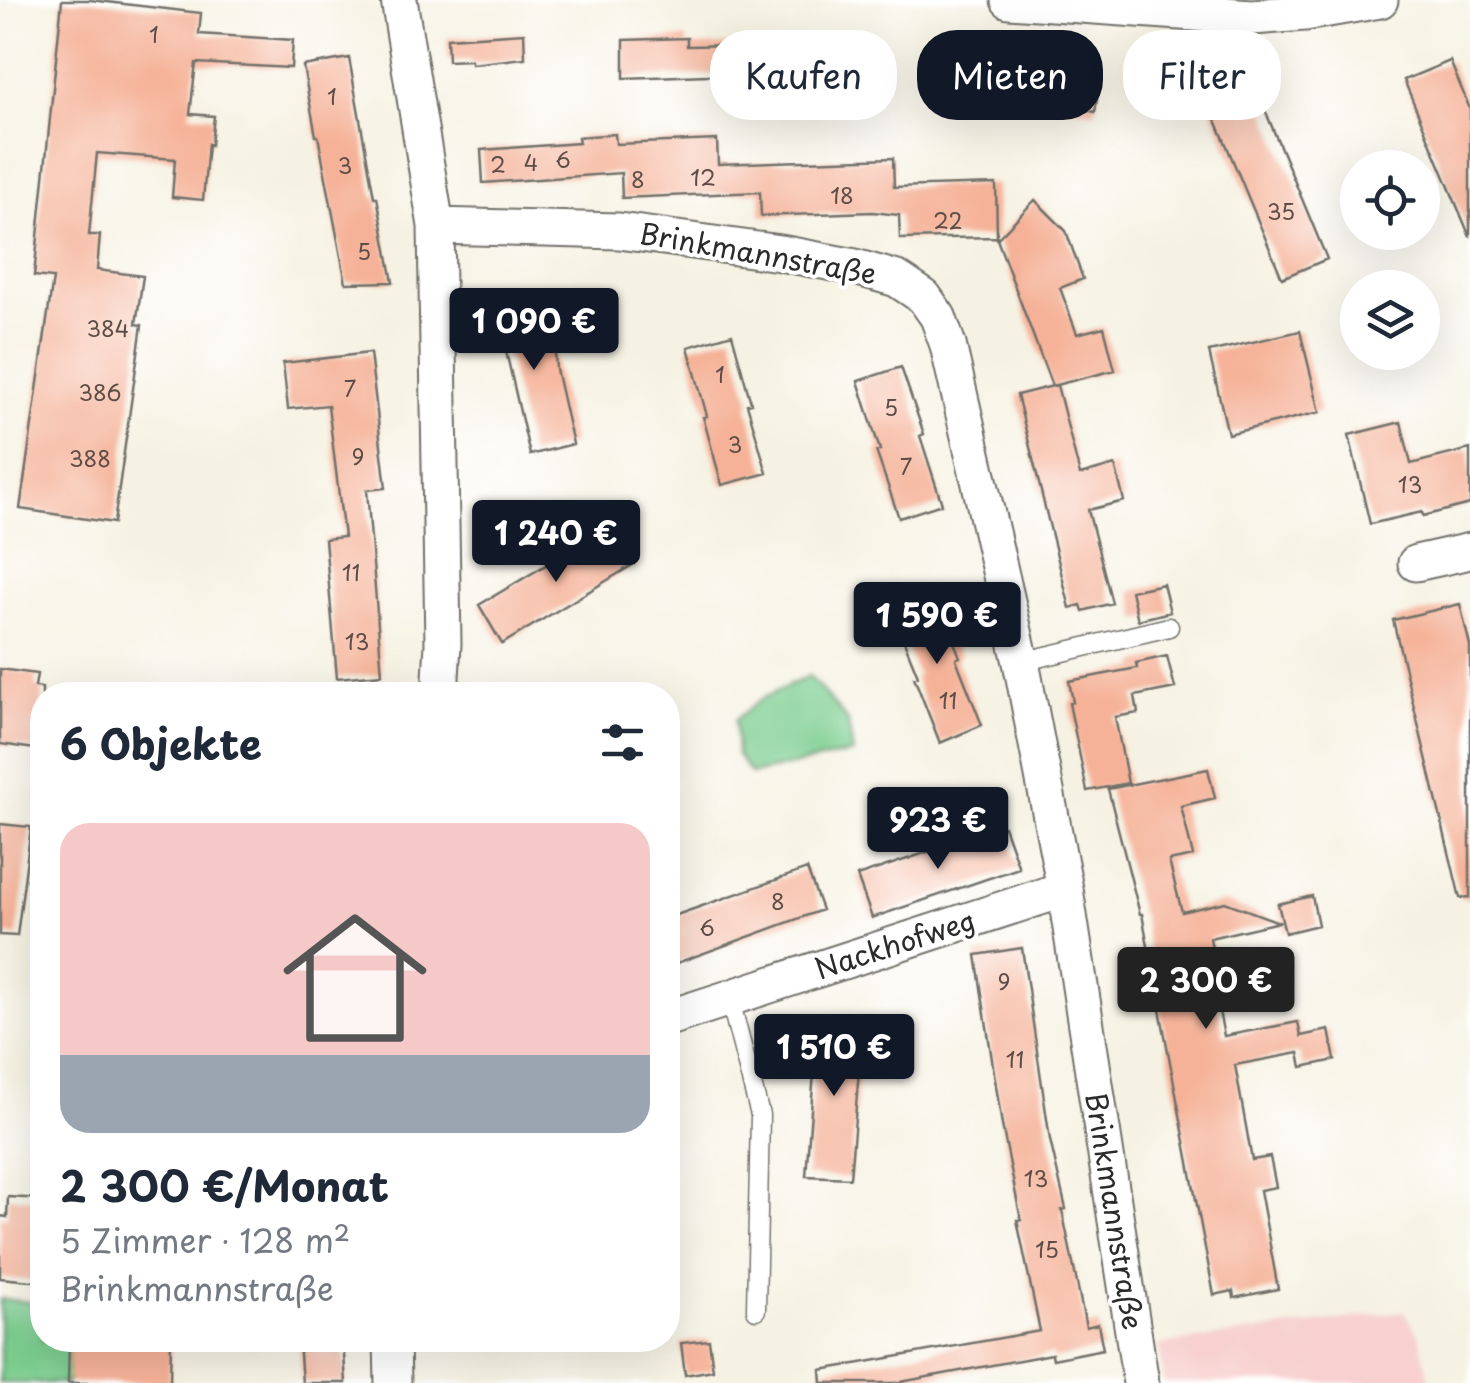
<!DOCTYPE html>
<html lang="de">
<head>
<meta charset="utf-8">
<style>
	body { margin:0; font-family:"Playpen Sans",sans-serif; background:#f2f2f3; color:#1f2937; height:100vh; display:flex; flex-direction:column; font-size:38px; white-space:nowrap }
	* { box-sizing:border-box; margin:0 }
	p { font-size:32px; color:#747a83 }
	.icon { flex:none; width:55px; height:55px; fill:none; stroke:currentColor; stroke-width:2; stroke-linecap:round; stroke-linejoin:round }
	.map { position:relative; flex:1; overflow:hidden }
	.sheet { position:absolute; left:30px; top:682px; width:650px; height:670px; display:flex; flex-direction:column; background:#fff; border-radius:40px; box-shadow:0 10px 40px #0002 }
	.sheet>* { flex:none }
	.hud { position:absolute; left:710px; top:30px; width:610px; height:90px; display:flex; gap:20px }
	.buttons { position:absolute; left:1340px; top:150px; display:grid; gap:20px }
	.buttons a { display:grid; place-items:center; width:100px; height:100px; border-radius:50%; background:#fff; box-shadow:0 10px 40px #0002; font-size:50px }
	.price { position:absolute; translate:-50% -85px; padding:0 22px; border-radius:10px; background:#111827; color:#fff; font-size:32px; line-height:65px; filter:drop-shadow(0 2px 5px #0008) }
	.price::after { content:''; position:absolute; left:50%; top:60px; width:30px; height:22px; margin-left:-15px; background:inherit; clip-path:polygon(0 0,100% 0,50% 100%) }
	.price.current { background:#222; color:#fff }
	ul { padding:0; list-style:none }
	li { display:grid; align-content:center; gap:20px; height:530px; padding:0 30px }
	li span { display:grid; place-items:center; height:310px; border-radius:30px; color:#555 }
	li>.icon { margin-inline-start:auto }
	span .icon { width:180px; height:180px; fill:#fffc; stroke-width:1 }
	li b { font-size:42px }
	h2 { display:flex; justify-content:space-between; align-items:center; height:120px; padding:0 30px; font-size:42px }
	.pill { padding:0 35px; border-radius:40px; background:#fff; box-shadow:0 10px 40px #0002; font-size:35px; line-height:90px }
	.pill.current { background:#111827; color:#fff }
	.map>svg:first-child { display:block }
</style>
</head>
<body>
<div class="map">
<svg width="1470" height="1383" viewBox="0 0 1470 1383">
	<rect width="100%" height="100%" fill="#fff"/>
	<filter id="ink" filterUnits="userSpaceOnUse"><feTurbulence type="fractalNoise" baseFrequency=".01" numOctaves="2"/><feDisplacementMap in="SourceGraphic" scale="20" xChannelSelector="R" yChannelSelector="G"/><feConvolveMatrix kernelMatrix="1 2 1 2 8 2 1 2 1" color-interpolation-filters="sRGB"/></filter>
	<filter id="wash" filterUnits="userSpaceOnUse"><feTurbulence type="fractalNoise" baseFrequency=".0048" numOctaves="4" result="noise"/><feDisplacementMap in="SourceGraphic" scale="40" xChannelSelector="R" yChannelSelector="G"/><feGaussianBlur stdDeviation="2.25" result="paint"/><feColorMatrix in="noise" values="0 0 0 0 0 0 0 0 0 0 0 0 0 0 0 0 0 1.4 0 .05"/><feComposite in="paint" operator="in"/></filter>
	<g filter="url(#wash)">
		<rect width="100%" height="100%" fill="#f6f2e3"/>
		<path fill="#f7d0cf" d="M 1404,1311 L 1419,1335 L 1430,1383 L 1164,1383 L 1159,1345 Z"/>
		<path fill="#7ccd8f" stroke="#547c5d" stroke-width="2.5" d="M 809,676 L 848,721 L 853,753 L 751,774 L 737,755 L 735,720 L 761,699 Z
			M 0,1299 L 42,1303 L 42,1340 L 69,1340 L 68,1383 L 0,1383 Z"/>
		<g id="blocks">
			<path fill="#f5b298" d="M 62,0 L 90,0 L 201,13 L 199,34 L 293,40 L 291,68 L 196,63 L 190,114 L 214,116 L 211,145 L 208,144 L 203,200 L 172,197 L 175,159 L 97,153 L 89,235 L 100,235 L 97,270 L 143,276 L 136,324 L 142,325 L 114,523 L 20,509 L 53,278 L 34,276 Z
				M 524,33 L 525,58 L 471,64 L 471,60 L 448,61 L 447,38 Z
				M 687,38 L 687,46 L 735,45 L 736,74 L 624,78 L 624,40 Z
				M 349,58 L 374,197 L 377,197 L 393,282 L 346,283 L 318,136 L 316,136 L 303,66 Z
				M 974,60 L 974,92 L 939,93 L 939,61 Z
				M 1450,61 L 1470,109 L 1470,237 L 1404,80 Z
				M 1052,68 L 1101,76 L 1095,112 L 1060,105 L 1061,98 L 1047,96 Z
				M 1250,74 L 1327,259 L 1282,278 L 1205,94 Z
				M 615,134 L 616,144 L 717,140 L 718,164 L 893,158 L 894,187 L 996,184 L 997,237 L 900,239 L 899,215 L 873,212 L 761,216 L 760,192 L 622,198 L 621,173 L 483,183 L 481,150 L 579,143 L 578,137 Z
				M 1035,200 L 1066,231 L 1083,279 L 1060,288 L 1077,334 L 1104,327 L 1115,370 L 1052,386 L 997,239 Z
				M 539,293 L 555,353 L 556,369 L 573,444 L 530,455 L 495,304 Z
				M 1300,331 L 1320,412 L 1228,434 L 1209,352 Z
				M 732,334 L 751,403 L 747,404 L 767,473 L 722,485 L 703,417 L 707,416 L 688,347 Z
				M 370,353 L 386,488 L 367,490 L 382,674 L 337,678 L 325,539 L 344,537 L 328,405 L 288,409 L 283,363 Z
				M 901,367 L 924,434 L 920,436 L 942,504 L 899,518 L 876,451 L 880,450 L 858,381 Z
				M 1057,385 L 1080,475 L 1115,465 L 1124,501 L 1088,510 L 1112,603 L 1083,611 L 1081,605 L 1070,608 L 1017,395 Z
				M 1401,422 L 1411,464 L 1470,449 L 1470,504 L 1423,516 L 1422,512 L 1370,524 L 1349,435 Z
				M 611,526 L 634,564 L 502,644 L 479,605 Z
				M 1163,584 L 1170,612 L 1138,620 L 1131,591 Z
				M 934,592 L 960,657 L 956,659 L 982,725 L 940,743 L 914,677 L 918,676 L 891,609 Z
				M 1460,604 L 1470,646 L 1470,897 L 1460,898 L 1393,620 Z
				M 1167,656 L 1175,688 L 1135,696 L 1138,713 L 1115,717 L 1128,783 L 1087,791 L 1069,703 L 1073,702 L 1069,681 L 1137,668 L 1136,663 Z
				M 0,669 L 37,674 L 35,687 L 42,688 L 42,750 L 0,744 Z
				M 1208,769 L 1215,798 L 1181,806 L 1193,856 L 1169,861 L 1182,912 L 1225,902 L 1279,922 L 1210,938 L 1219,985 L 1214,986 L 1224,1036 L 1298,1022 L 1301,1036 L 1329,1030 L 1335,1060 L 1302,1067 L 1299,1053 L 1235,1065 L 1252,1160 L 1270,1157 L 1276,1187 L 1260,1190 L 1278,1289 L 1234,1298 L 1233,1291 L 1214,1295 L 1142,914 L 1140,914 L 1108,789 Z
				M 0,824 L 31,827 L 17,936 L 0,935 Z
				M 1004,826 L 1019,868 L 872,918 L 857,876 Z
				M 807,869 L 822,910 L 677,963 L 668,939 L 668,918 Z
				M 1312,896 L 1318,925 L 1285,933 L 1278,904 Z
				M 1022,948 L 1050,1140 L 1066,1209 L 1062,1210 L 1086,1327 L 1098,1324 L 1103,1349 L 1053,1359 L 1052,1354 L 895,1383 L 822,1383 L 821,1370 L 1040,1331 L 1017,1220 L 1021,1220 L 1002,1125 L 976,955 Z
				M 818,1020 L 863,1023 L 850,1178 L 806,1176 Z
				M 8,1197 L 42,1199 L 42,1282 L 0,1278 L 0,1216 L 7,1217 Z
				M 69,1340 L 171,1340 L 170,1383 L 68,1383 Z
				M 299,1340 L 343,1340 L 346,1383 L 302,1383 Z
				M 709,1340 L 713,1370 L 685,1375 L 681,1343 Z"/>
		</g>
	</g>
	<g filter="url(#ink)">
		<use href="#blocks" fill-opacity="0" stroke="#72716b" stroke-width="2.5"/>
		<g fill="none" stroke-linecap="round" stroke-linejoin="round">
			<g stroke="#72716b" stroke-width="21">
				<path id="lane" d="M 1021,662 L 1169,627
					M 730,1000 L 760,1115 L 756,1310"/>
			</g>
			<g stroke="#72716b" stroke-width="39">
				<path id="street" d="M 399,0 L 436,226 L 443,644 L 440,695
					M 1009,0 L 1252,17 L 1305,13 L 1380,0
					M 436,226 L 619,231 L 780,253 L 855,267 L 897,279 L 924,297 L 938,317 L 948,345 L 1021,662 L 1065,889 L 1141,1383
					M 1416,563 L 1470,551
					M 668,1018 L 1065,889
					M 392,1340 L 393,1383"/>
			</g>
			<use href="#lane" stroke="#fff" stroke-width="18"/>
			<use href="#street" stroke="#fff" stroke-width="35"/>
		</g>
	</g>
	<g text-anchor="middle" stroke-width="8" stroke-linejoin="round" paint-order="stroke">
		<g font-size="22" fill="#5e4d46">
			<text x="154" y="43">1</text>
			<text x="332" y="105">1</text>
			<text x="563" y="168">6</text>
			<text x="531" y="171">4</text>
			<text x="498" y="173">2</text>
			<text x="345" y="174">3</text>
			<text x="703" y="186">12</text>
			<text x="638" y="188">8</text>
			<text x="842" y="204">18</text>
			<text x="1281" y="220">35</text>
			<text x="948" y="229">22</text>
			<text x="364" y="260">5</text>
			<text x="108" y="337">384</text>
			<text x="720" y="383">1</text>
			<text x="350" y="397">7</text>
			<text x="100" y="401">386</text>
			<text x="891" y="416">5</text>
			<text x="735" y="453">3</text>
			<text x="358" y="465">9</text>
			<text x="90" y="467">388</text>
			<text x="906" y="475">7</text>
			<text x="1410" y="493">13</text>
			<text x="351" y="581">11</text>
			<text x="357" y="650">13</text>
			<text x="948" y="709">11</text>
			<text x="778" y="910">8</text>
			<text x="707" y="936">6</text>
			<text x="1004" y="990">9</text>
			<text x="1015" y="1068">11</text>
			<text x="1036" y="1187">13</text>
			<text x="1047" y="1258">15</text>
		</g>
		<g font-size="28" fill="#2b2b2b" stroke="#fff">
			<text transform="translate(758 254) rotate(10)" y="10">Brinkmannstraße</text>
			<text transform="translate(895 945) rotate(-18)" y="10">Nackhofweg</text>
			<text transform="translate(1114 1211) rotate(81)" y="10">Brinkmannstraße</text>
		</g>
	</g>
</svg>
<div class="buttons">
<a><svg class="icon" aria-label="locate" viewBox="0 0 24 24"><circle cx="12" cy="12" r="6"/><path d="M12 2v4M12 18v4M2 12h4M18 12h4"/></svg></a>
<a><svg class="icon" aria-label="layers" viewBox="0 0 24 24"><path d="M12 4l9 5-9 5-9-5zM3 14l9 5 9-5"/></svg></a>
</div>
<b class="price" style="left:534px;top:373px">1 090 €</b>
<b class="price" style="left:556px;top:585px">1 240 €</b>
<b class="price" style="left:937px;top:667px">1 590 €</b>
<b class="price" style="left:938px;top:872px">923 €</b>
<b class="price current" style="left:1206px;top:1032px">2 300 €</b>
<b class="price" style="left:834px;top:1099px">1 510 €</b>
<div class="hud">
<a class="pill">Kaufen</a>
<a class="pill current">Mieten</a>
<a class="pill">Filter</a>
</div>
<section class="sheet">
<h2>6 Objekte<svg class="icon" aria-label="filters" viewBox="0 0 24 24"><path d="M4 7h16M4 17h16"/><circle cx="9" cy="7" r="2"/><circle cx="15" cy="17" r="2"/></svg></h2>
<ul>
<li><span style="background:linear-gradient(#f6c9c9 75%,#9aa5b1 0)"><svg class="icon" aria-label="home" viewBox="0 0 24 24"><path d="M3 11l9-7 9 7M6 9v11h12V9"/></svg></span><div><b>2 300 €/Monat</b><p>5 Zimmer · 128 m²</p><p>Brinkmannstraße</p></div></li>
</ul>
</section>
</div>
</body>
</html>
